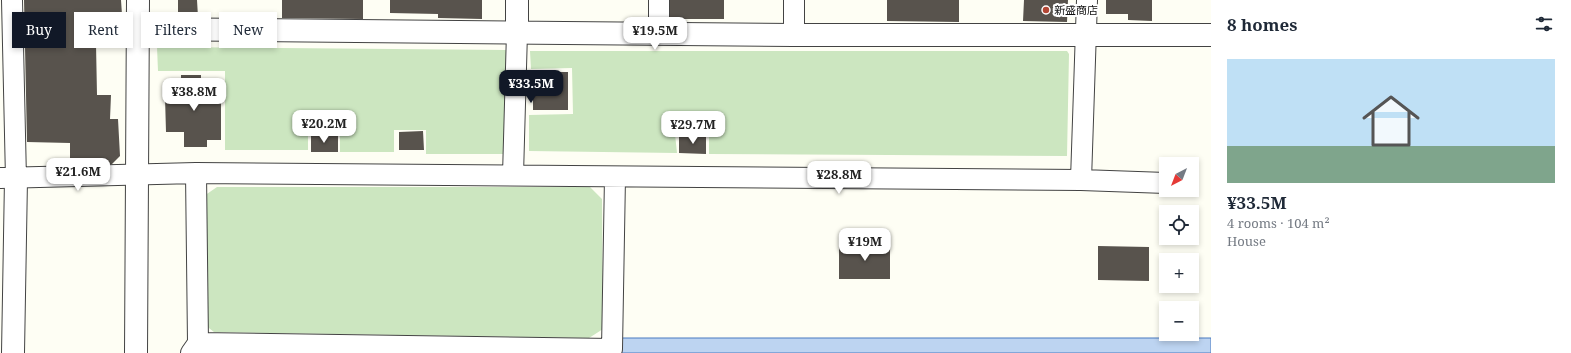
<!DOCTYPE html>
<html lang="en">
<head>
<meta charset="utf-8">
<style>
	body { margin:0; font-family:"Noto Serif","Noto Sans JP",serif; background:#f2f2f3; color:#1f2937; height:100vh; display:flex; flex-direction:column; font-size:15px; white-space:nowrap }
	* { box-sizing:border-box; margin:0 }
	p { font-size:13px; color:#747a83 }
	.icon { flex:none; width:22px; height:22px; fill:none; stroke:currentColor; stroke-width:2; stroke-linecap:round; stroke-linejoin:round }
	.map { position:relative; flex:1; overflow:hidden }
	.details { display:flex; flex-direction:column; background:#fff; width:360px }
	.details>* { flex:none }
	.guide { position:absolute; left:12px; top:12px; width:380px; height:36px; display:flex; gap:8px }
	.needle { width:26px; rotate:222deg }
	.buttons { position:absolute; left:1159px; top:157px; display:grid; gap:8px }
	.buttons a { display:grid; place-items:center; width:40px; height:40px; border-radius:0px; background:#fff; box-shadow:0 2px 6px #0003; font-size:20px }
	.price { position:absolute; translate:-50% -34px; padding:0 9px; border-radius:8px; background:#fff; color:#222; font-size:13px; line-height:26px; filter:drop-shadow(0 1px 2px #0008) }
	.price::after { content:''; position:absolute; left:50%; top:24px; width:12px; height:9px; margin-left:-6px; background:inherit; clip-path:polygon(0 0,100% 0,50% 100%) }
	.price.active { background:#111827; color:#fff }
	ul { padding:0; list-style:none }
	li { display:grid; align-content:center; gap:8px; height:212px; padding:0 16px }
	li span { display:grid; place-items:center; height:124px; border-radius:0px; color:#555 }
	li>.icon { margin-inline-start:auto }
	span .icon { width:72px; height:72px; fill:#fffc; stroke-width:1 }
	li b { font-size:17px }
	h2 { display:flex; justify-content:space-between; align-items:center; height:48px; padding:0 16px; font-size:17px }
	.pill { padding:0 14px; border-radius:0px; background:#fff; box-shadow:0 2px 6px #0003; font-size:14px; line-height:36px }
	.pill.active { background:#111827; color:#fff }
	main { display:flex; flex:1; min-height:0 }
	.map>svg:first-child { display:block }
</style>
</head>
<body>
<main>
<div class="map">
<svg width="1211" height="353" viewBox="0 0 1211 353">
	<rect width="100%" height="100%" fill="#fefef4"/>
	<path fill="#cce6c0" d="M 157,47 L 506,50 L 506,154 L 426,154 L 426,130 L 394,130 L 394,152 L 340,152 L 340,133 L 308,132 L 308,150 L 225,150 L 225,71 L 158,71 Z
		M 530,51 L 1067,51 L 1069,54 L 1067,156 L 709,154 L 709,135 L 675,134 L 677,153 L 529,151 L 529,115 L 573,114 L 572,68 L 531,69 Z
		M 217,187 L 590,187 L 602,199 L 603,329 L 589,338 L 214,332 L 205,325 L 204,196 Z"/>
	<path fill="#bdd4f1" stroke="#4b7bc1" d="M 620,338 L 1211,338 L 1211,353 L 620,353 Z"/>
	<path fill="#58534d" d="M 24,0 L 121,0 L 124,44 L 96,44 L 97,95 L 111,95 L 110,119 L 118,119 L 120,156 L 112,164 L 70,165 L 70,143 L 27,142 Z
		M 178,0 L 197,0 L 198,17 L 178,17 Z
		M 282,0 L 363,0 L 363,19 L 282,18 Z
		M 390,0 L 482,0 L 482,19 L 438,18 L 438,14 L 390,13 Z
		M 670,0 L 724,0 L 724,19 L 670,19 Z
		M 887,0 L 959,0 L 959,22 L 887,21 Z
		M 1024,0 L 1068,0 L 1067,22 L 1023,21 Z
		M 1106,0 L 1152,0 L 1152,21 L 1128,20 L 1128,14 L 1106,14 Z
		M 533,72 L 568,72 L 568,110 L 533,110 Z
		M 181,75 L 201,75 L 201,82 L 209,83 L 208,98 L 221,97 L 221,140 L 207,140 L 207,147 L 184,147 L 184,132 L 166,132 L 165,97 L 172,97 L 172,81 L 181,81 Z
		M 423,131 L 424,150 L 399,150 L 399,132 Z
		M 311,135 L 338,136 L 338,152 L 311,152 Z
		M 679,136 L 706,136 L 706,154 L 679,153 Z
		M 890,245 L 890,279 L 839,279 L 839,246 Z
		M 1098,246 L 1149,247 L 1149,281 L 1098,280 Z"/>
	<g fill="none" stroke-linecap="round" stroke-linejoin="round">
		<g stroke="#434343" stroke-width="22">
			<path id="minor" d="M 12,0 L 16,179
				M 659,34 L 659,0
				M 794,35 L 794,0
				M 513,175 L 517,32
				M 0,178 L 196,173 L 1081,180 L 1166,183
				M 1081,180 L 1087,0
				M 198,343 L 612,349 L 615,177
				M 191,353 L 198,343 L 196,173"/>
		</g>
		<g stroke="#434343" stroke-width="24">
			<path id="tertiary" d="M 137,29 L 794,35 L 1211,35
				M 517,32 L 517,0
				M 13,353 L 16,179
				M 136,353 L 138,0"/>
		</g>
		<use href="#minor" stroke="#fff" stroke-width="20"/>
		<use href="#tertiary" stroke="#fff" stroke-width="22"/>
	</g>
	<circle fill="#b34735" stroke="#fff" stroke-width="1.5" cx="1046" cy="10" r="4"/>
	<g text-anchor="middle" stroke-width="4" stroke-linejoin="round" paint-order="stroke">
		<g font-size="11" fill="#101010" stroke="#fff" text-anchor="start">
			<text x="1054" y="14">新盛商店</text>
		</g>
	</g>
</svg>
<div class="buttons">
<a><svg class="needle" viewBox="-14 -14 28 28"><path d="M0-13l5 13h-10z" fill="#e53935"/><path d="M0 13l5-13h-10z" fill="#747a83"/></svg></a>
<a><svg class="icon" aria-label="locate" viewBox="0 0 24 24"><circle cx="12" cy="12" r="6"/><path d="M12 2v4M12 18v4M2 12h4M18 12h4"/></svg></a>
<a>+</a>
<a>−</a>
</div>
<b class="price" style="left:655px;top:51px">¥19.5M</b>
<b class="price active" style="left:531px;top:104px">¥33.5M</b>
<b class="price" style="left:194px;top:112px">¥38.8M</b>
<b class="price" style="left:324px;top:144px">¥20.2M</b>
<b class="price" style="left:693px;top:145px">¥29.7M</b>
<b class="price" style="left:78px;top:192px">¥21.6M</b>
<b class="price" style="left:839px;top:195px">¥28.8M</b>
<b class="price" style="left:865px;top:262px">¥19M</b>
<div class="guide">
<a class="pill active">Buy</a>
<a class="pill">Rent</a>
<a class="pill">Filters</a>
<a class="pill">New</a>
</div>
</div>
<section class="details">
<h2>8 homes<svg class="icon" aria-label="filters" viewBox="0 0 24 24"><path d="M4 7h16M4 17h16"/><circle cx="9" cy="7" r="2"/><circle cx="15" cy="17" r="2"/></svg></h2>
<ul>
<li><span style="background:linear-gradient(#bfe0f5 70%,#7fa58c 0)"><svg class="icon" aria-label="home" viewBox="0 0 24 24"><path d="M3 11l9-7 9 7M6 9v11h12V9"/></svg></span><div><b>¥33.5M</b><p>4 rooms · 104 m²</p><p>House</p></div></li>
</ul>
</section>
</main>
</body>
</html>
